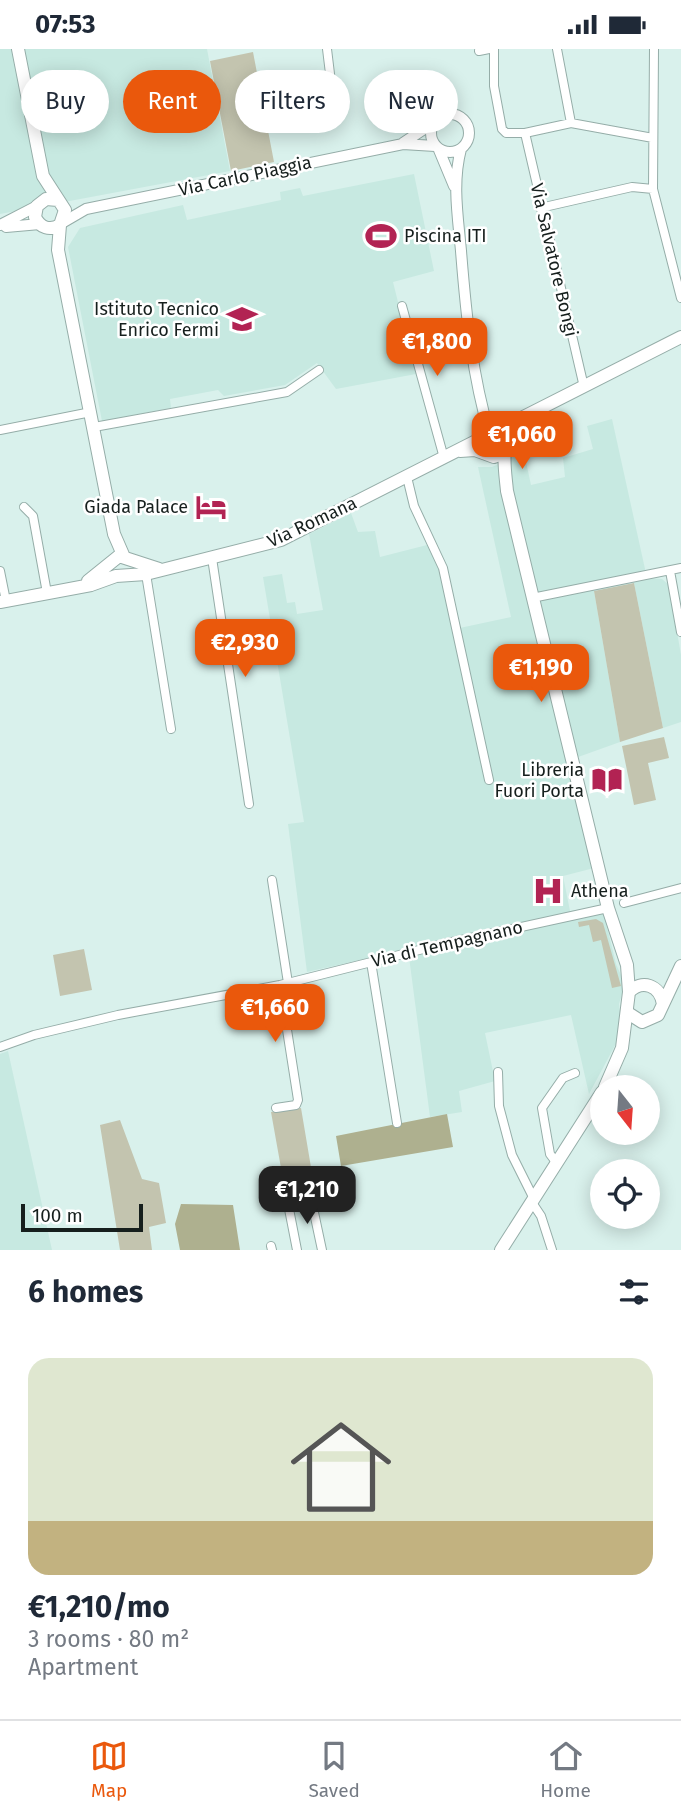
<!DOCTYPE html>
<html lang="en">
<head>
<meta charset="utf-8">
<style>
	body { margin:0; font-family:"Fira Sans",sans-serif; background:#f6f6f7; color:#1f2937; height:100vh; display:flex; flex-direction:column; font-size:26px; white-space:nowrap }
	* { box-sizing:border-box; margin:0 }
	p { font-size:23px; color:#747a83 }
	.icon { flex:none; width:38px; height:38px; fill:none; stroke:currentColor; stroke-width:2; stroke-linecap:round; stroke-linejoin:round }
	.map { position:relative; height:1201px; overflow:hidden }
	.details { display:flex; flex-direction:column; background:#fff; flex:1 }
	.details>* { flex:none }
	.banner { position:absolute; left:21px; top:21px; width:640px; height:63px; display:flex; gap:14px }
	.needle { width:46px; rotate:163deg }
	.tools { position:absolute; left:590px; top:1026px; display:grid; gap:14px }
	.tools a { display:grid; place-items:center; width:70px; height:70px; border-radius:50%; background:#fff; box-shadow:0 4px 18px #0003; font-size:35px }
	.scale { position:absolute; left:21px; bottom:18px; width:122px; box-sizing:border-box; padding-left:7px; border:4px solid #161f1d; border-top:0; font-size:19px; line-height:24px; white-space:nowrap; color:#161f1d; -webkit-text-stroke:5px #fff; paint-order:stroke }
	.price { position:absolute; translate:-50% -60px; padding:0 16px; border-radius:14px; background:#ea580c; color:#fff; font-size:23px; line-height:46px; filter:drop-shadow(0 2px 4px #0008) }
	.price::after { content:''; position:absolute; left:50%; top:42px; width:21px; height:16px; margin-left:-10px; background:inherit; clip-path:polygon(0 0,100% 0,50% 100%) }
	.price.current { background:#222; color:#fff }
	ul { padding:0; list-style:none }
	li { display:grid; align-content:center; gap:14px; height:371px; padding:0 28px }
	li+li { border-top:2px solid #e0e1e3 }
	li span { display:grid; place-items:center; height:217px; border-radius:21px; color:#555 }
	li>.icon { margin-inline-start:auto }
	span .icon { width:126px; height:126px; fill:#fffc; stroke-width:1 }
	li b { font-size:30px }
	h2 { display:flex; justify-content:space-between; align-items:center; height:84px; padding:0 28px; font-size:30px }
	.chip { padding:0 24px; border-radius:32px; background:#fff; box-shadow:0 4px 18px #0003; font-size:24px; line-height:63px }
	.chip.current { background:#ea580c; color:#fff }
	.status { display:flex; justify-content:space-between; align-items:center; height:49px; padding:0 35px; background:#fff; direction:ltr }
	.status svg { height:19px; fill:currentColor }
	.tab-bar { display:flex; justify-content:space-around; align-items:center; height:98px; border-top:2px solid #e0e1e3; background:#fff; font-size:19px; color:#747a83 }
	.tab-bar a { display:grid; justify-items:center; gap:4px }
	.tab-bar .current { color:#ea580c }
	.map>svg:first-child { display:block }
</style>
</head>
<body>
<div class="status"><b>07:53</b><svg viewBox="0 0 49 12"><path d="M0 12V9h3v3zM5 12V6h3v6zM10 12V3h3v9zM15 12V0h3v12zM26 1h20v11H26zM47 4h2v5h-2z"/></svg></div>
<div class="map">
<svg width="681" height="1201" viewBox="0 0 681 1201">
	<rect width="100%" height="100%" fill="#d9f1ec"/>
	<path fill="#c7e9e1" d="M 0,0 L 207,0 L 230,122 L 0,165 Z
		M 414,125 L 434,222 L 393,233 L 416,325 L 336,340 L 317,314 L 285,336 L 224,347 L 218,341 L 170,350 L 171,359 L 102,372 L 68,198 L 80,179 L 183,156 L 187,171 L 281,151 L 280,143 L 300,139 L 303,147 Z
		M 612,370 L 647,529 L 662,530 L 669,536 L 681,606 L 681,673 L 663,679 L 634,534 L 594,542 L 620,693 L 567,712 L 594,819 L 563,827 L 570,862 L 602,857 L 616,915 L 625,935 L 619,955 L 622,978 L 619,989 L 589,1045 L 571,966 L 485,984 L 495,1032 L 459,1042 L 462,1063 L 430,1068 L 408,900 L 307,923 L 288,775 L 304,773 L 263,528 L 282,525 L 287,554 L 295,553 L 297,565 L 323,561 L 309,485 L 351,464 L 358,483 L 375,482 L 380,508 L 427,496 L 440,521 L 455,580 L 511,568 L 478,418 L 492,418 L 510,410 L 520,385 L 531,436 L 565,428 L 563,409 L 593,400 L 587,377 Z
		M 8,1002 L 52,1201 L 0,1201 L 0,1005 Z"/>
	<path fill="#c3c4af" d="M 253,3 L 274,113 L 231,122 L 210,12 Z
		M 634,534 L 663,679 L 620,693 L 594,542 Z
		M 664,688 L 669,709 L 648,714 L 656,751 L 634,756 L 622,697 Z
		M 596,870 L 603,874 L 621,937 L 612,939 L 601,891 L 593,893 L 589,876 L 579,878 L 578,873 Z
		M 84,900 L 92,941 L 60,947 L 53,906 Z
		M 301,1059 L 315,1142 L 286,1147 L 271,1063 Z
		M 120,1071 L 142,1130 L 159,1134 L 166,1174 L 149,1178 L 152,1201 L 120,1201 L 100,1076 Z"/>
	<path fill="#aeb08f" d="M 447,1065 L 453,1098 L 341,1117 L 336,1087 Z
		M 181,1155 L 233,1156 L 240,1201 L 180,1201 L 175,1175 Z"/>
	<g fill="none" stroke-linecap="round" stroke-linejoin="round">
		<g stroke="#95ada8" stroke-width="10">
			<path id="minor" d="M 327,0 L 331,33
				M 494,0 L 494,37 L 502,80 L 506,84 L 525,84 L 571,74 L 653,89
				M 557,0 L 571,74
				M 654,0 L 653,140 L 681,249
				M 479,2 L 489,0
				M 525,84 L 584,338
				M 540,159 L 632,138 L 653,140
				M 402,257 L 444,409
				M 94,378 L 287,343 L 319,321
				M 0,381 L 91,363
				M 407,428 L 414,457 L 443,519 L 489,731
				M 24,458 L 33,467 L 47,544
				M 212,509 L 249,755
				M 0,522 L 6,552
				M 670,522 L 681,583
				M 146,525 L 171,680
				M 532,549 L 681,519
				M 272,831 L 288,934
				M 624,854 L 681,839
				M 371,913 L 397,1074
				M 0,998 L 34,986 L 118,966 L 280,936 L 443,895 L 608,859
				M 498,1023 L 499,1057 L 512,1106 L 533,1148
				M 276,1059 L 296,1056 L 298,1051 L 280,936
				M 556,1113 L 550,1105 L 542,1059 L 563,1029 L 575,1024
				M 531,1152 L 541,1167 L 552,1201
				M 312,1154 L 322,1201
				M 289,1160 L 297,1201
				M 271,1197 L 272,1201"/>
		</g>
		<g stroke="#95ada8" stroke-width="12">
			<path id="tertiary" d="M431 84a19 19 0 1 1 38 0a19 19 0 1 1-38 0Z
				M 403,94 L 433,74
				M 461,100 C 452,134 458,168 461,202 C 466,265 472,326 490,387
				M 439,101 L 454,137
				M 62,174 L 86,160 L 403,95 L 435,97
				M 0,176 L 37,157
				M 6,178 L 40,175"/>
		</g>
		<g stroke="#95ada8" stroke-width="14">
			<path id="secondary" d="M 18,0 L 43,127 L 65,161 L 60,176 C 50,182 40,179 35,168 L 37,157 L 46,150 L 58,151
				M 60,176 L 58,201 L 114,485 L 124,508
				M 517,375 C 499,394 505,419 507,442 L 608,859 L 627,916 L 629,943
				M 460,402 L 475,401 L 494,408 L 504,404
				M 88,532 L 119,507 L 159,520
				M 0,553 L 91,536 L 116,527 L 146,525 L 281,491 L 681,288"/>
		</g>
		<g stroke="#95ada8" stroke-width="14">
			<path id="primary" d="M 628,964 L 642,973 L 658,966 L 681,917
				M 605,1038 L 622,999 L 629,943 C 642,930 660,936 663,955
				M 501,1201 L 602,1043"/>
		</g>
		<use href="#minor" stroke="#fff" stroke-width="8"/>
		<use href="#tertiary" stroke="#fff" stroke-width="10"/>
		<use href="#secondary" stroke="#fff" stroke-width="12"/>
		<use href="#primary" stroke="#fff" stroke-width="12"/>
	</g>
	<defs>
		<g id="stadium-bare" transform="scale(2.415)"><path d="M0-5a6.5 5 0 1 0 0 10a6.5 5 0 1 0 0-10ZM-3.5-1.8h7v3.6h-7Z" fill="#b22353" stroke="#fff" stroke-width="2.5" paint-order="stroke"/></g>
		<g id="school-bare" transform="scale(2.415)"><path d="M0-5L7-2L0 1L-7-2ZM-4 1L0 2.5L4 1V4Q0 6-4 4Z" fill="#b22353" stroke="#fff" stroke-width="2.5" paint-order="stroke"/></g>
		<g id="hotel-bare" transform="scale(2.415)"><path d="M-6-4.5h1.5V1H6V5H4.5V3h-9V5H-6ZM-4 0a1.8 1.8 0 1 1 3.6 0ZM.5 0V-2.5h3Q6-2.5 6 0Z" fill="#b22353" stroke="#fff" stroke-width="2.5" paint-order="stroke"/></g>
		<g id="library-bare" transform="scale(2.415)"><path d="M-6-4Q-3-5.5-.7-3.5V5Q-3 3-6 4ZM6-4Q3-5.5 .7-3.5V5Q3 3 6 4Z" fill="#b22353" stroke="#fff" stroke-width="2.5" paint-order="stroke"/></g>
		<g id="hospital-bare" transform="scale(2.415)"><path d="M-5-5h3v3.5h4V-5h3V5h-3V1.5h-4V5h-3Z" fill="#b22353" stroke="#fff" stroke-width="2.5" paint-order="stroke"/></g>
	</defs>
	<g fill-rule="evenodd">
		<use href="#stadium-bare" x="381" y="187"/>
		<use href="#school-bare" x="242" y="270"/>
		<use href="#hotel-bare" x="211" y="458"/>
		<use href="#library-bare" x="607" y="731"/>
		<use href="#hospital-bare" x="548" y="842"/>
	</g>
	<g text-anchor="middle" stroke-width="5" stroke-linejoin="round" paint-order="stroke">
		<g font-size="18" fill="#161f1d" stroke="#fff">
			<text transform="translate(245 127) rotate(-12)" y="6">Via Carlo Piaggia</text>
			<text transform="translate(554 211) rotate(77)" y="6">Via Salvatore Bongi</text>
			<text transform="translate(312 473) rotate(-25)" y="6">Via Romana</text>
			<text transform="translate(447 895) rotate(-13)" y="6">Via di Tempagnano</text>
		</g>
		<g font-size="18" fill="#161f1d" stroke="#fff" text-anchor="end">
			<text x="404" y="193" text-anchor="start">Piscina ITI</text>
			<text x="219" y="266">Istituto Tecnico<tspan x="219" dy="21">Enrico Fermi</tspan></text>
			<text x="188" y="464">Giada Palace</text>
			<text x="584" y="727">Libreria<tspan x="584" dy="21">Fuori Porta</tspan></text>
			<text x="571" y="848" text-anchor="start">Athena</text>
		</g>
	</g>
</svg>
<div class="tools">
<a><svg class="needle" viewBox="-14 -14 28 28"><path d="M0-13l5 13h-10z" fill="#e53935"/><path d="M0 13l5-13h-10z" fill="#747a83"/></svg></a>
<a><svg class="icon" aria-label="locate" viewBox="0 0 24 24"><circle cx="12" cy="12" r="6"/><path d="M12 2v4M12 18v4M2 12h4M18 12h4"/></svg></a>
</div>
<div class="scale">100 m</div>
<b class="price" style="left:437px;top:329px">€1,800</b>
<b class="price" style="left:522px;top:422px">€1,060</b>
<b class="price" style="left:245px;top:630px">€2,930</b>
<b class="price" style="left:541px;top:655px">€1,190</b>
<b class="price" style="left:275px;top:995px">€1,660</b>
<b class="price current" style="left:307px;top:1177px">€1,210</b>
<div class="banner">
<a class="chip">Buy</a>
<a class="chip current">Rent</a>
<a class="chip">Filters</a>
<a class="chip">New</a>
</div>
</div>
<section class="details">
<h2>6 homes<svg class="icon" aria-label="filters" viewBox="0 0 24 24"><path d="M4 7h16M4 17h16"/><circle cx="9" cy="7" r="2"/><circle cx="15" cy="17" r="2"/></svg></h2>
<ul>
<li><span style="background:linear-gradient(#dfe7d0 75%,#c2b280 0)"><svg class="icon" aria-label="home" viewBox="0 0 24 24"><path d="M3 11l9-7 9 7M6 9v11h12V9"/></svg></span><div><b>€1,210/mo</b><p>3 rooms · 80 m²</p><p>Apartment</p></div></li>
</ul>
</section>
<nav class="tab-bar">
<a class="current"><svg class="icon" aria-label="map" viewBox="0 0 24 24"><path d="M3 6l6-2 6 2 6-2v14l-6 2-6-2-6 2zM9 4v14M15 6v14"/></svg>Map</a>
<a><svg class="icon" aria-label="saved" viewBox="0 0 24 24"><path d="M7 4h10v16l-5-4-5 4z"/></svg>Saved</a>
<a><svg class="icon" aria-label="home" viewBox="0 0 24 24"><path d="M3 11l9-7 9 7M6 9v11h12V9"/></svg>Home</a>
</nav>
</body>
</html>
